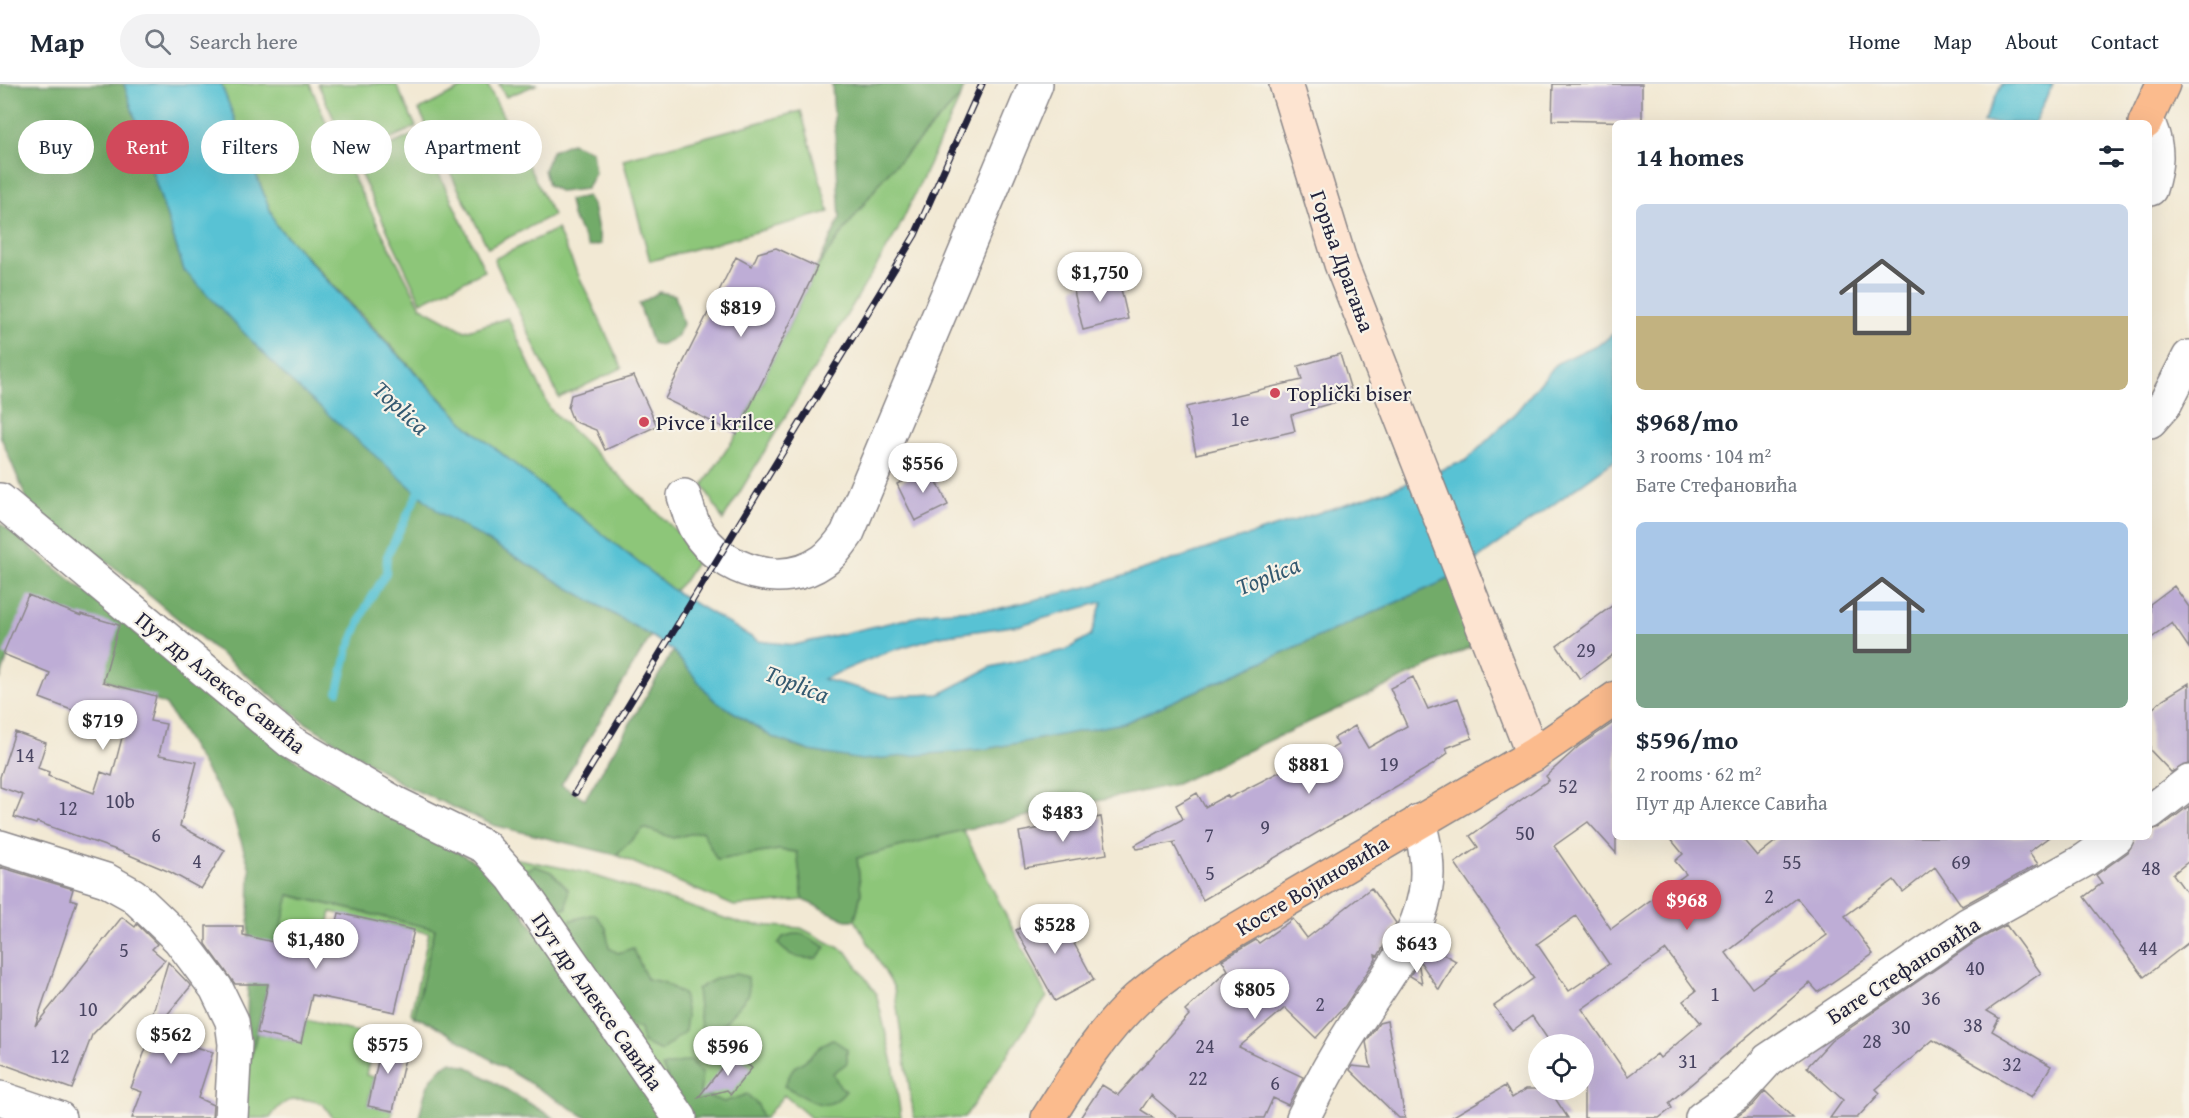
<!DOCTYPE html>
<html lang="en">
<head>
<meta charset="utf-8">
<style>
	body { margin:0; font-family:"Gentium Book Plus",serif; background:#f2f2f3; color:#1f2937; height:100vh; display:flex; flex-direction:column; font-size:22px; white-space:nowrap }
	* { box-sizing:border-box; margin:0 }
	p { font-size:20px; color:#747a83 }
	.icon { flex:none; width:33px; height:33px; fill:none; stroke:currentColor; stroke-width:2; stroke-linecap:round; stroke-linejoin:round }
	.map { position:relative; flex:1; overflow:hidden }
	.details { position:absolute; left:1612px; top:36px; width:540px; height:720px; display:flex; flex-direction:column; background:#fff; border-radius:9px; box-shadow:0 6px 24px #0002 }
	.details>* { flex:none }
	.hud { position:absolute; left:18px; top:36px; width:570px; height:54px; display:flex; gap:12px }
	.tools { position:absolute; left:1528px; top:950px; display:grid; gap:12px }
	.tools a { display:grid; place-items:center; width:66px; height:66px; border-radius:50%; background:#fff; box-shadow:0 6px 24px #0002; font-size:30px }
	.price { position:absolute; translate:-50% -51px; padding:0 14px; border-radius:21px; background:#fff; color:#222; font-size:20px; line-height:39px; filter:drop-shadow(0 2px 3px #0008) }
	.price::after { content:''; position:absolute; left:50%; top:36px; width:18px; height:14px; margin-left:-9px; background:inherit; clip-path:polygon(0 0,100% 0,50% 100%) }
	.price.current { background:#d1495b; color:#fff }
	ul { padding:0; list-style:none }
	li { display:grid; align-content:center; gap:12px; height:318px; padding:0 24px }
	li span { display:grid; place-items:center; height:186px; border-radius:9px; color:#555 }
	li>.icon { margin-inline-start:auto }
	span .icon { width:108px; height:108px; fill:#fffc; stroke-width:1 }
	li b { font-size:26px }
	h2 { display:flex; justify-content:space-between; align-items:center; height:72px; padding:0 24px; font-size:26px }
	.chip { padding:0 21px; border-radius:27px; background:#fff; box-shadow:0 6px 24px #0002; font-size:21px; line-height:54px }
	.chip.current { background:#d1495b; color:#fff }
	header { display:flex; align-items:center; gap:36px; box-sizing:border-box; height:84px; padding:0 30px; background:#fff; border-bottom:2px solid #e0e1e3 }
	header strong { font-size:28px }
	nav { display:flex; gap:33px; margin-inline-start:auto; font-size:21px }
	.search { width:420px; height:54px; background:#f2f2f3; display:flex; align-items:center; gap:15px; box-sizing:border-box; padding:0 21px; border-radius:33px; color:#747a83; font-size:22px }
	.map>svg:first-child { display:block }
</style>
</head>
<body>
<header>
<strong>Map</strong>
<div class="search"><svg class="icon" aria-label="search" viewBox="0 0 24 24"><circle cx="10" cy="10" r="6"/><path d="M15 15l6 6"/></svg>Search here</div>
<nav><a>Home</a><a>Map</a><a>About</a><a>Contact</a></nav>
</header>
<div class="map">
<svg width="2189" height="1034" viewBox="0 0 2189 1034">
	<rect width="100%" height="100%" fill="#f7f3e8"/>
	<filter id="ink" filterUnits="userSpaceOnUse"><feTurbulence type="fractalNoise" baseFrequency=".0167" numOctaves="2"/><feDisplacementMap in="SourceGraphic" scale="12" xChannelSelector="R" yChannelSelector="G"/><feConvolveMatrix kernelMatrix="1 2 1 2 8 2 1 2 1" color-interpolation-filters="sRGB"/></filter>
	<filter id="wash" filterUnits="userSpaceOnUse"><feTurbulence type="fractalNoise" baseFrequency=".008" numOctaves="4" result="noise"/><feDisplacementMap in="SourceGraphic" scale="24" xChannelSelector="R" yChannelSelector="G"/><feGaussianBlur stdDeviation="1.35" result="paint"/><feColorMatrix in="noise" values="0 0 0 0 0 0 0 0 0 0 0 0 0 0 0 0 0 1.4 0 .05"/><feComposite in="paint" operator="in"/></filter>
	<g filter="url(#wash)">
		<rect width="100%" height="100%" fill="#f2e9d4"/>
		<path fill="#8dc679" stroke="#58745a" stroke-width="1.5" d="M 221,0 L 310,0 L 333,55 L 421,223 L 465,247 L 508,234 L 550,325 L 701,471 L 685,496 L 674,507 L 467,342 L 276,141 Z
			M 318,0 L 396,0 L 416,43 L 351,72 Z
			M 470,0 L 487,0 L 553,131 L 488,164 L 419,26 Z
			M 499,0 L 538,0 L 506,13 Z
			M 961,12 L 898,146 L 723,436 L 703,401 L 737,350 L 817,183 L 884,93 Z
			M 801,27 L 829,128 L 650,177 L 623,75 Z
			M 419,48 L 485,187 L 421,218 L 355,78 Z
			M 557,145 L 622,284 L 559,314 L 494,175 Z
			M 644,744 L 673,754 L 702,747 L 717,776 L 778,766 L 798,768 L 803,816 L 734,822 L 616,771 Z
			M 963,746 L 1047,913 L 964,1034 L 914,1034 L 894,904 L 855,836 L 861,809 L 857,774 Z
			M 503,772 L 583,788 L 743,840 L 801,844 L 847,868 L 876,909 L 893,979 L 901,1034 L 811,1034 L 784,1011 L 765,1034 L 688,1034 Z
			M 288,811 L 435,845 L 414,933 L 411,929 L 429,849 L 331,828 L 312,914 L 300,911 L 277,859 Z
			M 306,936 L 375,952 L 366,991 L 374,993 L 368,1021 L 393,1027 L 391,1034 L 333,1034 L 323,1020 C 299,1012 285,1011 270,1034 L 245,1034 L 246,993 L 257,949 L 301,959 Z"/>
		<path fill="#72ab69" stroke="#4a6652" stroke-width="1.5" d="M 0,0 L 124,0 L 184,186 L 440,429 L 651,552 L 561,701 L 585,715 L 673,567 L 713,615 L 772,653 L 810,667 L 1124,639 L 1451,494 L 1477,560 L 1176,700 L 963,746 L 857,774 L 861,809 L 855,836 L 846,836 L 803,816 L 797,768 L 778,766 L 717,776 L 702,747 L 673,754 L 644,744 L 616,771 L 493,741 L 404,701 L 301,636 L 122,489 L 30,423 L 0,351 Z
			M 832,0 L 965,0 L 961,12 L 884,93 L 817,183 L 840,134 Z
			M 571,59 L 592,67 L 595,89 L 586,105 L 561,108 L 548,101 L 544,86 L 552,67 Z
			M 587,112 L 593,122 L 601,160 L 589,163 L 572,132 L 569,116 Z
			M 659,208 L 675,211 L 683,240 L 677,253 L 660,261 L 652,259 L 639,220 Z
			M 0,439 L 289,672 L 481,781 L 508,807 L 665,1034 L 587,1034 L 431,939 L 414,933 L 435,845 L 289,811 L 246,993 L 250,785 L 232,729 L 166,621 L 13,556 L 0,596 Z
			M 535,782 L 551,788 L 568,805 L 567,824 L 555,826 L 526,786 Z
			M 595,830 L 606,844 L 609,864 L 618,869 L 633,864 L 647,895 L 663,898 L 683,910 L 687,931 L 685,947 L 661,967 L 643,959 L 640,945 L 627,940 L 561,850 L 571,836 Z
			M 793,850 L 802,850 L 826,863 L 817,874 C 800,876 790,873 778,860 L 783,853 Z
			M 736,890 L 748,893 L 749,910 L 717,948 L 709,950 L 701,944 L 697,905 L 717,894 Z
			M 832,955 L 847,965 L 847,979 L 833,989 L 839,1001 L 846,1007 C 825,1034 808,1013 784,1002 L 794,983 C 814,974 814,964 832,955 Z
			M 691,976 L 702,989 L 700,1009 L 724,1018 L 747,1010 L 758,1021 L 762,1034 L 688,1034 L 662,983 Z
			M 451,978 L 468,983 L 554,1034 L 419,1034 C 425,1008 426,992 451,978 Z"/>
		<path fill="#58c2d4" stroke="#3d7288" stroke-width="1.5" fill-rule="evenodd" d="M 124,0 L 221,0 L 276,141 L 358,230 L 467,342 L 674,507 L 758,557 L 794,561 L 936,528 L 997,525 L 1095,501 L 1386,407 L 1467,376 L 1516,328 L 1557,279 L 1603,258 L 1615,248 L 1615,376 L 1451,494 L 1124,639 L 986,665 L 862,676 L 810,667 L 772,653 L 713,615 L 673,567 L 651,552 L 440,429 L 288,295 L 184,186 ZM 1102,518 L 1091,551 L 1066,566 L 991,583 L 940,610 L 890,612 L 823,595 L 887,568 L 940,552 L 1020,541 Z
			M 2002,0 L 2053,0 L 2034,39 L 1983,39 Z"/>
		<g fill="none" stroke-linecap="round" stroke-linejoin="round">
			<path stroke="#58c2d4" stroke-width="8" d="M 338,607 L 348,566 L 366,523 L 386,489 L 387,472 L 422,401"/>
		</g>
		<g id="blocks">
			<path fill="#beadd6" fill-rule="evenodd" d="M 1553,0 L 1642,0 L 1642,38 L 1552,36 Z
				M 776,164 L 817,183 L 737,350 L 665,315 L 736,173 L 752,182 L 758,169 Z
				M 1118,192 L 1128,235 L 1083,246 L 1073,203 Z
				M 1340,270 L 1353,313 L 1291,331 L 1295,347 L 1196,370 L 1186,323 L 1302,296 L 1298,282 Z
				M 634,292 L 657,342 L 605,366 L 596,346 L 573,337 L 568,324 L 571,311 Z
				M 930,383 L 948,421 L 915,437 L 897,400 Z
				M 2174,502 L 2189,523 L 2189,564 L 2172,539 L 2150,555 L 2150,520 Z
				M 28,511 L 81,532 L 81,530 L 119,541 L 103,598 L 156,612 L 150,637 L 166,640 L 159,671 L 197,678 L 180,742 L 225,766 L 201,805 L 170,788 L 122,768 L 37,738 L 36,740 L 14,733 L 23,711 L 0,703 L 0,693 L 15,648 L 46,659 L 38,684 L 49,688 L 48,692 L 94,709 L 101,688 L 112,692 L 124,646 L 40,614 L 50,589 L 3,570 Z
				M 1616,519 L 1616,568 L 1580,595 L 1557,562 Z
				M 1413,593 L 1428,625 L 1458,614 L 1472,654 L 1446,664 L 1448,669 L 1431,682 L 1203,816 L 1173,759 L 1176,758 L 1137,765 L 1135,761 L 1183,735 L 1176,721 L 1197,709 L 1205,723 L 1227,711 L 1229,714 L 1283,686 L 1286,690 L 1338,661 L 1334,654 L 1355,642 L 1368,664 L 1407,642 L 1390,604 Z
				M 2189,599 L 2189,680 L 2171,688 L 2150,666 L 2150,627 L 2163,615 Z
				M 1616,637 L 1616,769 L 1588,738 L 1554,762 L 1611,845 L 1686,790 L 1675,777 L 1683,770 L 1669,753 L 1741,753 L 1757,772 L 1781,753 L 2049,753 L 2029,768 L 2038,780 L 1962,822 L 1935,783 L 1903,808 L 1894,796 L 1845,832 L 1873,870 L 1818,908 L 1810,899 L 1669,1019 L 1672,1024 L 1659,1034 L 1584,1034 L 1584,960 L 1551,960 L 1532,932 L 1512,947 L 1494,922 L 1534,894 L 1455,779 L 1478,763 L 1470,752 L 1549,696 L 1546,692 L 1579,662 ZM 1797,814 L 1827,851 L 1752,904 L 1726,869 ZM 1576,832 L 1609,880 L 1569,907 L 1537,860 ZM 1666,866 L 1696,907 L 1683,917 L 1701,939 L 1660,974 L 1657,970 L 1628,992 L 1582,925 Z
				M 2189,722 L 2189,777 L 2173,790 L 2189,812 L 2189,858 L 2144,893 L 2084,813 L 2102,799 L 2096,791 L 2128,768 L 2135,753 L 2150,753 L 2150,746 L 2161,743 Z
				M 1101,733 L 1107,770 L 1025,784 L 1019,748 Z
				M 0,783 L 73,805 L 70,815 L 77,817 L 35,942 L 122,833 L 135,843 L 137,840 L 157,860 L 152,865 L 165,876 L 92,951 L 72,1005 L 0,979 Z
				M 1371,804 L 1396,839 L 1381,867 L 1378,872 L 1375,871 L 1376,875 L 1345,922 L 1316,954 L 1285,924 L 1239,963 L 1303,993 L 1288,1021 L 1273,1014 L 1264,1034 L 1178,1034 L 1151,1011 L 1141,1026 L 1154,1034 L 1080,1034 L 1102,1001 L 1118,1011 L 1189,931 L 1185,927 L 1228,886 L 1222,876 L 1256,856 L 1259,859 L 1293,835 L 1307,854 Z
				M 1055,825 L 1094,896 L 1055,917 L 1016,846 Z
				M 339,829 L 414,846 L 395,928 L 312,911 L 301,959 L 257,949 L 268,900 L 235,900 L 206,860 L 206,842 L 243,842 L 243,851 L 330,871 Z
				M 2006,841 L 2041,889 L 1987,927 L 1999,934 L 1992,947 L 2051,982 L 2032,1013 L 1933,956 L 1876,1005 L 1880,1009 L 1857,1034 L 1830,1034 L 1843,1016 L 1807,983 L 1831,957 L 1978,856 Z
				M 1427,861 L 1456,877 L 1439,906 L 1419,876 Z
				M 168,878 L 191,902 L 151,950 L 213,968 L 198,1014 L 213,1021 L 212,1034 L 132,1034 L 142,1008 L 131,1004 L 151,951 L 144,959 Z
				M 1418,878 L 1422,899 L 1410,892 Z
				M 1387,937 L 1395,978 L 1405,1034 L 1399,1034 L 1350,986 L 1352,982 L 1371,984 L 1366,958 L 1379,939 Z
				M 383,955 L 408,961 L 393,1027 L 368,1022 Z
				M 733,969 L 752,984 L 742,996 L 731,1010 L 727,1006 L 698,1014 Z
				M 1505,1002 L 1512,1014 L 1526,1005 L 1549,1005 L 1568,1034 L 1450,1034 Z
				M 1765,1007 L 1793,1034 L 1735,1034 L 1753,1021 Z"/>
		</g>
	</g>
	<g filter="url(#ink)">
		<use href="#blocks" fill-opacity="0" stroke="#8a8688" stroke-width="1.5"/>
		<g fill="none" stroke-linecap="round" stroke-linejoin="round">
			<g stroke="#8a8688" stroke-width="36">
				<path id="street" d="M 2150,43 C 2159,65 2157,82 2150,105
					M 2150,337 L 2165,320 L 2189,273
					M 684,412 C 688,424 690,436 697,447 C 722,487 782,506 823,477 C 833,470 840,460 847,450 L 1036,0
					M 0,416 L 291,658 L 395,719 L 485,763 L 513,794 L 680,1034
					M 2150,728 L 2189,698
					M 0,763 L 106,796 L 133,811 L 179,855 L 216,904 L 232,937 L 235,960 L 231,1034
					M 0,1014 L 59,1034
					M 1303,1034 C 1319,1001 1337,969 1357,938 C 1383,898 1416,858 1425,810 C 1430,785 1425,761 1419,737
					M 1702,1034 L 1739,1008 L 1768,976 L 1865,911 L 1967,841 L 2085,776 L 2117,753"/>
			</g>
			<g stroke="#8a8688" stroke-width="36">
				<path id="secondary" d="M 1286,0 L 1341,180 L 1533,671"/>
			</g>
			<g stroke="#8a8688" stroke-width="36">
				<path id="primary" d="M 2145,39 L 2163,0
					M 1048,1034 C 1074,993 1101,948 1137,915 C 1158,896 1182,881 1204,865 L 1533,671 L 1616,614"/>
			</g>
			<use href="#street" stroke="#fff" stroke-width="33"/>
			<use href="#secondary" stroke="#fde4d1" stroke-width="33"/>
			<use href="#primary" stroke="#fbbb8d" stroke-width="33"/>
			<g stroke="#22223b" stroke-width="7">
				<path id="rail" d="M 575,709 L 915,151 L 982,0"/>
			</g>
			<use href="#rail" stroke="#f7f3e8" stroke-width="4.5" stroke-dasharray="14" stroke-linecap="butt"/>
		</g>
	</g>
	<g fill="#d1495b" stroke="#f7f3e8" stroke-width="2">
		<circle cx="1275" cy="309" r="6"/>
		<circle cx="644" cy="338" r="6"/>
	</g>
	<g text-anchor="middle" stroke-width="4.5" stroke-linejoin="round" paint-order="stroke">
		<g font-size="20" fill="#494562">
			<text x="1240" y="342">1e</text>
			<text x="1586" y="573">29</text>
			<text x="25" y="678">14</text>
			<text x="1389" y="687">19</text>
			<text x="1568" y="709">52</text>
			<text x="120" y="724">10b</text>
			<text x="68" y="731">12</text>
			<text x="1265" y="750">9</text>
			<text x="1525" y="756">50</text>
			<text x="156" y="758">6</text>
			<text x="1209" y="758">7</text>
			<text x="197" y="784">4</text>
			<text x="1792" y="785">55</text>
			<text x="1961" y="785">69</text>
			<text x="2151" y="791">48</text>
			<text x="1210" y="796">5</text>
			<text x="1769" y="819">2</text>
			<text x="2148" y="871">44</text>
			<text x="124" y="873">5</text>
			<text x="1975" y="891">40</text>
			<text x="1715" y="917">1</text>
			<text x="1931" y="921">36</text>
			<text x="1320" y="927">2</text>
			<text x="88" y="932">10</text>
			<text x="1973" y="948">38</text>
			<text x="1901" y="950">30</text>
			<text x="1872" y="964">28</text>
			<text x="1205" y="969">24</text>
			<text x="60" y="979">12</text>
			<text x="1688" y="984">31</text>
			<text x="2012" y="987">32</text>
			<text x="1198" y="1001">22</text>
			<text x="1275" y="1006">6</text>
		</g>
		<g font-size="22" fill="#22223b" stroke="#f7f3e8">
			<text transform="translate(1343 177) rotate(70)" y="8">Горња Драгања</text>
			<text transform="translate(221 598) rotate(39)" y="8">Пут др Алексе Савића</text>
			<text transform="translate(1312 801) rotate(-31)" y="8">Косте Војиновића</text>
			<text transform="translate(1903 886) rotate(-33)" y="8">Бате Стефановића</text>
			<text transform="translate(598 917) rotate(55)" y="8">Пут др Алексе Савића</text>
		</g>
		<g font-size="22" fill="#22223b" stroke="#f7f3e8" text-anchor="start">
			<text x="1287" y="317">Toplički biser</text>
			<text x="656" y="346">Pivce i krilce</text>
		</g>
		<g font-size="24" font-style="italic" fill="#355a71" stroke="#f7f3e8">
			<text transform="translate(401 324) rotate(43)" y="8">Toplica</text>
			<text transform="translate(1268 492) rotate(-22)" y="8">Toplica</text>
			<text transform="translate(797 600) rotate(21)" y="8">Toplica</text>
		</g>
	</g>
</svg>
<div class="tools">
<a><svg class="icon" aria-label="locate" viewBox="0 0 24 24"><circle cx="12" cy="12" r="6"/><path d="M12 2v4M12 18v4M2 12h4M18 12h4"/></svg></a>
</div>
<b class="price" style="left:1100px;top:219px">$1,750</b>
<b class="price" style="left:741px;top:254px">$819</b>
<b class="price" style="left:923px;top:410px">$556</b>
<b class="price" style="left:103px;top:667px">$719</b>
<b class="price" style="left:1309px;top:711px">$881</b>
<b class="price" style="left:1063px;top:759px">$483</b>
<b class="price current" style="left:1687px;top:847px">$968</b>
<b class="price" style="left:1055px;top:871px">$528</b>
<b class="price" style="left:316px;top:886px">$1,480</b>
<b class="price" style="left:1417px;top:890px">$643</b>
<b class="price" style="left:1255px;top:936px">$805</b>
<b class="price" style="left:171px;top:981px">$562</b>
<b class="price" style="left:388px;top:991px">$575</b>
<b class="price" style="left:728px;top:993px">$596</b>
<div class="hud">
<a class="chip">Buy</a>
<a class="chip current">Rent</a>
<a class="chip">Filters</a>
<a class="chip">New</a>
<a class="chip">Apartment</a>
</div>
<section class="details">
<h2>14 homes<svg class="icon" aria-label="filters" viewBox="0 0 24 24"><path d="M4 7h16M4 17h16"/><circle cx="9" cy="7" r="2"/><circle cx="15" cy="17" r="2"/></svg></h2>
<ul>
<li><span style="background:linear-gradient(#c9d6e8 60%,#c2b280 0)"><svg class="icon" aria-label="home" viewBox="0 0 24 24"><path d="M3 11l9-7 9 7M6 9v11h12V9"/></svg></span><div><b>$968/mo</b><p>3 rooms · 104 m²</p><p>Бате Стефановића</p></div></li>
<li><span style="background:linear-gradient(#a9c7e8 60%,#7fa58c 0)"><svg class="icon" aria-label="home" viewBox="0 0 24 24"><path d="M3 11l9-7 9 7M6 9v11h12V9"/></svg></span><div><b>$596/mo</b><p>2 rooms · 62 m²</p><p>Пут др Алексе Савића</p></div></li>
</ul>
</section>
</div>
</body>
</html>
